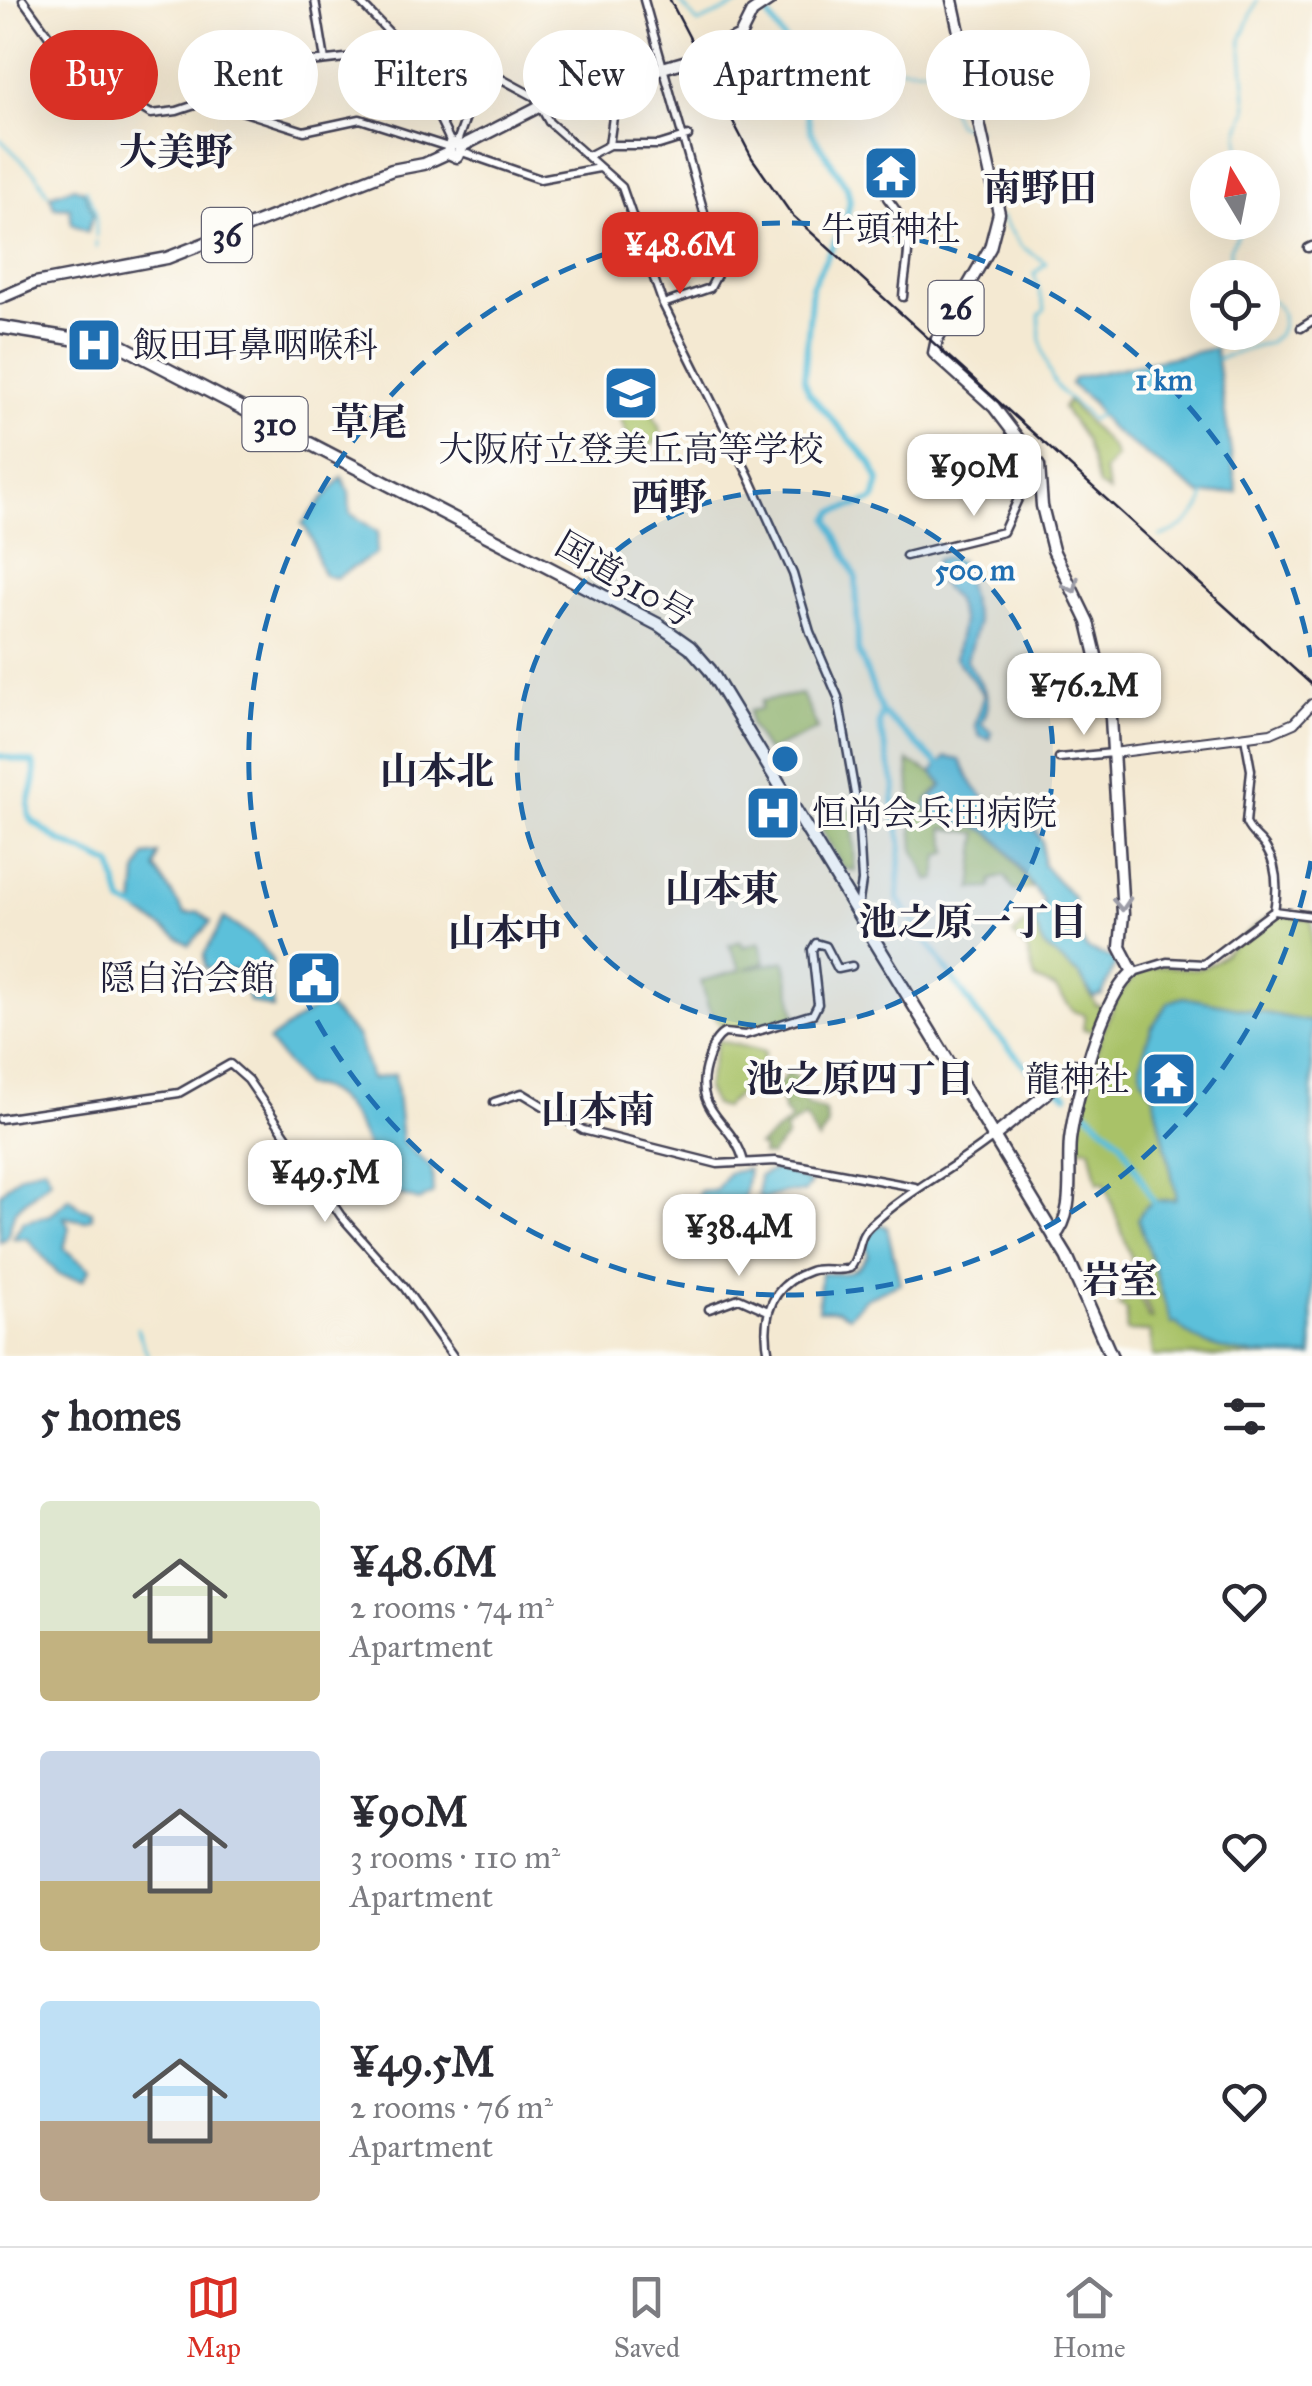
<!DOCTYPE html>
<html lang="en">
<head>
<meta charset="utf-8">
<style>
	body { margin:0; font-family:"IM FELL Great Primer","Noto Serif JP",serif; background:#f2f2f3; color:#2b2b33; height:100vh; display:flex; flex-direction:column; font-size:38px; white-space:nowrap }
	* { box-sizing:border-box; margin:0 }
	p { font-size:32px; color:#7c7c81 }
	.icon { flex:none; width:55px; height:55px; fill:none; stroke:currentColor; stroke-width:2; stroke-linecap:round; stroke-linejoin:round }
	.map { position:relative; height:1356px; overflow:hidden }
	.side { display:flex; flex-direction:column; background:#fff; flex:1 }
	.side>* { flex:none }
	.top-card { position:absolute; left:30px; top:30px; width:1252px; height:90px; display:flex; gap:20px }
	.needle { width:65px; rotate:350deg }
	.tools { position:absolute; left:1190px; top:150px; display:grid; gap:20px }
	.tools a { display:grid; place-items:center; width:90px; height:90px; border-radius:50%; background:#fff; box-shadow:0 10px 40px #0002; font-size:50px }
	.price { position:absolute; translate:-50% -85px; padding:0 22px; border-radius:20px; background:#fff; color:#222; font-size:32px; line-height:65px; filter:drop-shadow(0 2px 5px #0008) }
	.price::after { content:''; position:absolute; left:50%; top:60px; width:30px; height:22px; margin-left:-15px; background:inherit; clip-path:polygon(0 0,100% 0,50% 100%) }
	.price.on { background:#d93025; color:#fff }
	ul { padding:0; list-style:none }
	li { display:flex; align-items:center; gap:30px; height:250px; padding:0 40px }
	li span { display:grid; place-items:center; flex:none; width:280px; height:200px; border-radius:10px; color:#555 }
	li>.icon { margin-inline-start:auto }
	span .icon { width:120px; height:120px; fill:#fffc; stroke-width:1 }
	li b { font-size:42px }
	h2 { display:flex; justify-content:space-between; align-items:center; height:120px; padding:0 40px; font-size:42px }
	.tag { padding:0 35px; border-radius:45px; background:#fff; box-shadow:0 10px 40px #0002; font-size:35px; line-height:90px }
	.tag.on { background:#d93025; color:#fff }
	.dock { display:flex; justify-content:space-around; align-items:center; height:140px; border-top:2px solid #e1e1e2; background:#fff; font-size:28px; color:#7c7c81 }
	.dock a { display:grid; justify-items:center; gap:5px }
	.dock .on { color:#d93025 }
	.map>svg:first-child { display:block }
</style>
</head>
<body>
<div class="map">
<svg width="1312" height="1356" viewBox="0 0 1312 1356">
	<rect width="100%" height="100%" fill="#fdfcf7"/>
	<filter id="ink" filterUnits="userSpaceOnUse"><feTurbulence type="fractalNoise" baseFrequency=".01" numOctaves="2"/><feDisplacementMap in="SourceGraphic" scale="20" xChannelSelector="R" yChannelSelector="G"/><feConvolveMatrix kernelMatrix="1 2 1 2 8 2 1 2 1" color-interpolation-filters="sRGB"/></filter>
	<filter id="wash" filterUnits="userSpaceOnUse"><feTurbulence type="fractalNoise" baseFrequency=".0048" numOctaves="4" result="noise"/><feDisplacementMap in="SourceGraphic" scale="40" xChannelSelector="R" yChannelSelector="G"/><feGaussianBlur stdDeviation="2.25" result="paint"/><feColorMatrix in="noise" values="0 0 0 0 0 0 0 0 0 0 0 0 0 0 0 0 0 1.4 0 .05"/><feComposite in="paint" operator="in"/></filter>
	<g filter="url(#wash)">
		<rect width="100%" height="100%" fill="#f4e9d2"/>
		<path fill="#a9c268" stroke="#667252" stroke-width="2.5" d="M 636,390 L 645,395 L 661,432 L 657,442 L 645,448 L 630,442 L 615,406 L 621,394 Z
			M 1068,401 L 1112,448 L 1116,457 L 1104,471 L 1109,492 L 1099,486 L 1085,440 L 1063,408 Z
			M 802,694 L 818,729 L 767,752 L 750,724 L 749,711 L 761,709 L 761,701 Z
			M 908,761 L 934,775 L 942,785 L 926,801 L 927,811 C 945,826 959,821 979,828 C 1003,837 1017,869 1032,888 L 1014,891 L 1005,876 L 992,880 L 991,888 L 972,889 L 978,833 L 943,828 L 949,852 L 939,856 L 936,879 L 929,881 L 914,849 Z
			M 852,809 L 853,815 L 855,871 L 843,868 L 821,828 L 832,822 L 835,812 Z
			M 1279,914 L 1312,920 L 1312,1356 L 1153,1356 L 1150,1332 L 1126,1331 L 1127,1311 L 1118,1306 L 1139,1293 L 1148,1318 L 1152,1319 L 1104,1181 L 1098,1183 L 1090,1148 L 1075,1147 C 1081,1106 1103,991 1143,971 C 1166,960 1187,973 1204,967 C 1231,956 1250,920 1279,914 Z
			M 1031,918 L 1045,947 L 1080,976 L 1096,1005 L 1104,1007 L 1092,1031 L 1083,1029 L 1085,1015 L 1073,1011 L 1055,988 L 1035,979 L 1027,950 L 1013,935 Z
			M 741,941 L 743,947 L 760,942 L 765,962 L 745,969 L 785,961 L 796,1018 L 749,1030 L 724,1030 L 708,1007 L 701,981 L 741,970 L 729,945 Z
			M 718,1040 L 765,1052 L 757,1078 L 723,1108 L 714,1105 L 706,1089 Z"/>
		<path fill="#86a85c" stroke="#54654c" stroke-width="2.5" d="M 788,1072 L 798,1077 L 807,1105 L 825,1111 L 828,1126 L 818,1141 L 805,1117 L 786,1129 L 786,1138 L 770,1156 L 762,1155 L 763,1148 L 758,1146 L 791,1120 L 783,1110 L 778,1085 Z"/>
		<path fill="#5cc0da" stroke="#3f718a" stroke-width="2.5" d="M 74,187 L 84,191 L 94,214 L 87,232 L 72,224 L 70,208 L 54,207 L 50,195 Z
			M 1215,348 L 1237,492 L 1201,495 L 1108,427 L 1091,401 L 1070,384 L 1074,378 Z
			M 342,477 L 349,492 L 350,513 L 378,532 L 376,554 L 335,578 L 324,575 C 313,558 317,540 302,524 Z
			M 945,557 L 961,561 L 977,624 L 967,660 C 979,684 998,697 981,723 L 992,732 L 990,739 L 980,737 L 975,725 L 984,695 L 955,658 L 962,621 L 954,599 L 932,574 L 936,560 Z
			M 946,757 L 960,760 L 974,787 L 990,803 L 1033,826 L 1042,841 L 1043,865 L 1074,898 L 1077,934 L 1087,949 L 1117,960 L 1102,995 L 1093,997 L 1080,976 L 1045,947 L 1033,921 L 1043,914 L 1043,900 C 1023,877 1006,839 981,828 C 967,821 948,825 933,818 L 926,805 L 943,785 L 932,772 Z
			M 158,854 L 155,868 L 185,914 L 199,912 L 211,922 L 189,945 L 134,909 L 137,873 L 145,856 Z
			M 224,918 C 244,933 262,939 273,963 L 268,973 L 273,1009 L 249,1001 L 239,971 L 205,968 L 204,955 Z
			M 1183,997 L 1312,1022 L 1312,1356 C 1266,1356 1203,1356 1176,1323 L 1172,1324 L 1138,1218 C 1147,1201 1156,1199 1175,1200 L 1176,1193 L 1154,1096 L 1142,1078 L 1140,1065 L 1151,1028 L 1169,1002 Z
			M 329,1008 L 358,1037 L 371,1079 L 395,1074 L 402,1141 L 432,1168 L 433,1193 L 419,1201 L 397,1194 L 395,1179 L 377,1175 C 368,1144 346,1083 304,1086 L 268,1041 L 313,1009 Z
			M 44,1166 L 51,1179 L 15,1210 L 7,1238 L 0,1242 L 0,1193 L 19,1175 Z
			M 778,1168 L 811,1183 L 804,1193 L 785,1192 L 763,1200 L 758,1196 L 759,1176 Z
			M 748,1169 L 743,1205 L 716,1206 L 693,1222 L 688,1212 L 675,1205 L 697,1198 L 700,1191 L 716,1190 L 728,1173 Z
			M 70,1198 L 79,1207 L 92,1211 L 92,1217 L 85,1221 L 64,1217 L 69,1228 L 64,1249 L 90,1269 L 83,1280 L 59,1275 L 28,1239 L 13,1238 L 23,1222 L 50,1215 Z
			M 880,1224 L 887,1227 L 900,1283 L 866,1298 L 849,1316 L 838,1310 L 818,1310 L 821,1273 C 843,1275 857,1274 868,1255 L 865,1238 Z"/>
		<g fill="none" stroke-linecap="round" stroke-linejoin="round">
			<path stroke="#5cc0da" stroke-width="2.5" d="M 678,0 L 698,23 L 749,0
				M 801,78 L 876,67 L 934,69 L 957,124 L 977,129
				M 0,139 L 37,175 L 48,194
				M 1240,168 L 1239,132 L 1247,109 L 1241,40 L 1257,0
				M 86,189 L 96,212 L 96,236
				M 1001,217 L 1021,246 L 1046,263 L 1034,274 L 1045,310 L 1039,315 C 1039,338 1044,366 1056,385 C 1065,399 1081,407 1091,420 L 1100,414
				M 96,241 L 96,248
				M 1230,278 L 1230,248 L 1245,222
				M 1217,359 L 1268,343 L 1278,335 C 1287,317 1282,302 1262,297
				M 1160,537 C 1180,532 1200,515 1205,495
				M 137,1328 L 148,1356"/>
			<path stroke="#5cc0da" stroke-width="6" d="M 758,0 L 796,58 L 811,132 L 847,187 L 850,201 L 846,219 L 812,286 L 804,379 L 809,393 L 871,463 L 879,481 L 874,500 L 834,512 L 829,519 L 856,578 L 858,650 L 882,712 L 944,770
				M 882,712 L 879,724 L 895,787 L 893,802 L 901,842 L 898,899 L 978,1015 L 1029,1069 L 1067,1095
				M 0,756 L 33,763 C 41,784 23,798 31,820 L 58,840 L 112,865 L 122,903 L 148,913
				M 1083,1108 L 1121,1141 L 1157,1208"/>
		</g>
	</g>
	<g filter="url(#ink)">
		<g fill="none" stroke-linecap="round" stroke-linejoin="round">
			<g stroke="#424052" stroke-width="11">
				<path id="tertiary" d="M 23,0 L 70,65 L 151,114 L 177,111 L 256,85 L 301,63 L 407,51 L 474,64 L 535,97 L 549,122 L 622,187 L 663,304 L 749,476 L 793,574 L 810,632 L 838,697 L 858,811 L 862,881 L 858,908
					M 315,0 L 325,60
					M 358,0 L 407,51 L 451,143
					M 644,0 L 720,269 L 710,288 L 663,304
					M 210,101 L 304,131 L 360,119 L 448,147
					M 457,142 L 469,109 L 492,74
					M 609,145 L 659,145 L 688,136
					M 462,152 L 540,179 L 599,168
					M 588,156 L 609,145 L 615,103 L 609,85
					M 887,198 C 919,237 906,252 903,297
					M 1308,248 L 1312,246
					M 1301,328 L 1312,321
					M 906,556 L 1003,532 L 1034,464
					M 1245,737 L 1251,770 L 1246,823 C 1251,835 1260,838 1266,848 C 1278,867 1278,890 1274,911
					M 1059,758 L 1113,753
					M 1134,972 L 1167,962 L 1204,964 L 1274,911 L 1312,916
					M 494,1102 L 522,1093 L 583,1130 L 718,1164 L 775,1161 L 915,1187
					M 0,1119 L 179,1093 L 230,1064 L 248,1080 L 341,1216 L 404,1287 L 453,1356
					M 744,1162 C 733,1119 689,1113 708,1060 C 712,1049 713,1040 724,1033 L 745,1035 L 813,1014 L 818,1004 L 812,950 L 816,943 L 826,946 L 838,969 L 852,966
					M 709,1309 L 739,1298 L 768,1311
					M 769,1356 C 761,1317 770,1285 810,1271 C 823,1266 836,1273 850,1268 C 861,1255 857,1237 870,1226 C 908,1190 952,1170 992,1138"/>
			</g>
			<g stroke="#424052" stroke-width="12">
				<path id="secondary" d="M 1113,753 L 1271,733 L 1294,723 L 1312,704"/>
			</g>
			<g stroke="#424052" stroke-width="15">
				<path id="primary" d="M 952,0 L 999,213 L 990,248 L 937,339 L 934,353 L 994,407 L 1039,466 L 1042,506 L 1053,550 L 1088,622 L 1111,718 L 1123,914 L 1120,947 L 1133,972 C 1102,996 1075,1100 1070,1140 C 1067,1171 1076,1214 1054,1237
					M 448,153 L 451,143 L 462,146 L 554,99 L 694,59 L 740,36 L 752,12 L 770,0
					M 0,298 L 35,283 L 167,258 L 392,170 L 424,164 L 448,153 L 457,157 L 462,146
					M 992,1138 L 1046,1094 L 1070,1065 L 1086,1066"/>
			</g>
			<g stroke="#424052" stroke-width="16">
				<path id="trunk" d="M 0,327 L 124,347 L 659,625 L 690,647 L 710,670 L 1067,1257 L 1111,1356"/>
			</g>
			<use href="#tertiary" stroke="#fff" stroke-width="6"/>
			<use href="#secondary" stroke="#fff" stroke-width="8"/>
			<use href="#primary" stroke="#fff" stroke-width="10"/>
			<use href="#trunk" stroke="#fff" stroke-width="11"/>
			<path stroke="#22223b" stroke-width="2.5" d="M 670,0 L 752,158 L 792,215 L 1312,685"/>
		</g>
		<defs><path id="oneway-chevron" d="M-2-3.5L2.5 0L-2 3.5" fill="none" stroke-width="1.6" stroke-linecap="round" stroke-linejoin="round" transform="scale(2.5)"/></defs>
		<g stroke="#9c9ca7">
			<use href="#oneway-chevron" transform="translate(1072 586) rotate(64)"/>
			<use href="#oneway-chevron" transform="translate(1122 904) rotate(86)"/>
		</g>
	</g>
	<circle cx="785" cy="759" r="268" fill="#1f6fb2" fill-opacity=".12"/>
	<g fill="none" stroke="#1f6fb2" stroke-width="5" stroke-dasharray="18 12">
		<circle cx="785" cy="759" r="268"/>
		<path d="M1311 861A536 536 0 1 1 1311 657"/>
	</g>
	<defs>
		<g id="temple-square" transform="scale(2.875)"><rect x="-9" y="-9" width="18" height="18" rx="4" fill="#1f6fb2" stroke="#fdfcf7"/><path d="M0-6L5-2H3V0L6.5 2.5H4V6H1.5V3h-3V6H-4V2.5H-6.5L-3 0V-2H-5Z" fill="#fff"/></g>
		<g id="hospital-square" transform="scale(2.875)"><rect x="-9" y="-9" width="18" height="18" rx="4" fill="#1f6fb2" stroke="#fdfcf7"/><path d="M-5-5h3v3.5h4V-5h3V5h-3V1.5h-4V5h-3Z" fill="#fff"/></g>
		<g id="school-square" transform="scale(2.875)"><rect x="-9" y="-9" width="18" height="18" rx="4" fill="#1f6fb2" stroke="#fdfcf7"/><path d="M0-5L7-2L0 1L-7-2ZM-4 1L0 2.5L4 1V4Q0 6-4 4Z" fill="#fff"/></g>
		<g id="civic-square" transform="scale(2.875)"><rect x="-9" y="-9" width="18" height="18" rx="4" fill="#1f6fb2" stroke="#fdfcf7"/><path d="M-.6-6.5H3V-4.5H.6V-3L4-1V1h2V6H-6V1h2V-1L-.6-3ZM-1.2 2.5V6h2.4V2.5Z" fill="#fff"/></g>
	</defs>
	<g fill-rule="evenodd">
		<use href="#temple-square" x="891" y="173"/>
		<use href="#hospital-square" x="94" y="345"/>
		<use href="#school-square" x="631" y="393"/>
		<use href="#hospital-square" x="773" y="813"/>
		<use href="#civic-square" x="314" y="978"/>
		<use href="#temple-square" x="1169" y="1079"/>
	</g>
	<g text-anchor="middle" stroke-width="8" stroke-linejoin="round" paint-order="stroke">
		<g fill="#fdfcf7" stroke="#646373" stroke-width="2.5">
			<rect x="202" y="208" width="50" height="54" rx="8"/>
			<rect x="928.5" y="281" width="55" height="54" rx="8"/>
			<rect x="242.5" y="397" width="65" height="54" rx="8"/>
		</g>
		<g font-size="32" font-weight="bold" fill="#22223b">
			<text x="227" y="246">36</text>
			<text x="956" y="319">26</text>
			<text x="275" y="435">310</text>
		</g>
		<g font-size="35" fill="#22223b" stroke="#fdfcf7">
			<text x="891" y="241">牛頭神社</text>
			<text x="133" y="357" text-anchor="start">飯田耳鼻咽喉科</text>
			<text x="631" y="461">大阪府立登美丘高等学校</text>
			<text x="812" y="825" text-anchor="start">恒尚会兵田病院</text>
			<text x="275" y="990" text-anchor="end">隠自治会館</text>
			<text x="1130" y="1091" text-anchor="end">龍神社</text>
		</g>
		<g font-size="35" fill="#22223b" stroke="#fdfcf7">
			<text transform="translate(625 579) rotate(30)" y="12">国道310号</text>
		</g>
		<g font-size="38" font-weight="bold" fill="#22223b" stroke="#fdfcf7">
			<text x="176" y="165">大美野</text>
			<text x="1040" y="201">南野田</text>
			<text x="369" y="435">草尾</text>
			<text x="669" y="510">西野</text>
			<text x="437" y="784">山本北</text>
			<text x="722" y="902">山本東</text>
			<text x="973" y="935">池之原一丁目</text>
			<text x="505" y="946">山本中</text>
			<text x="860" y="1092">池之原四丁目</text>
			<text x="598" y="1123">山本南</text>
			<text x="1120" y="1293">岩室</text>
		</g>
	</g>
	<circle cx="785" cy="759" r="15" fill="#1f6fb2" stroke="#fdfcf7" stroke-width="5"/>
	<g font-size="30" text-anchor="middle" font-weight="bold" fill="#1f6fb2" stroke="#fdfcf7" stroke-width="8" stroke-linejoin="round" paint-order="stroke">
		<text x="1164" y="390">1 km</text>
		<text x="975" y="580">500 m</text>
	</g>
</svg>
<div class="tools">
<a><svg class="needle" viewBox="-14 -14 28 28"><path d="M0-13l5 13h-10z" fill="#e53935"/><path d="M0 13l5-13h-10z" fill="#7c7c81"/></svg></a>
<a><svg class="icon" aria-label="locate" viewBox="0 0 24 24"><circle cx="12" cy="12" r="6"/><path d="M12 2v4M12 18v4M2 12h4M18 12h4"/></svg></a>
</div>
<b class="price on" style="left:680px;top:297px">¥48.6M</b>
<b class="price" style="left:974px;top:519px">¥90M</b>
<b class="price" style="left:1084px;top:738px">¥76.2M</b>
<b class="price" style="left:325px;top:1225px">¥49.5M</b>
<b class="price" style="left:739px;top:1279px">¥38.4M</b>
<div class="top-card">
<a class="tag on">Buy</a>
<a class="tag">Rent</a>
<a class="tag">Filters</a>
<a class="tag">New</a>
<a class="tag">Apartment</a>
<a class="tag">House</a>
</div>
</div>
<section class="side">
<h2>5 homes<svg class="icon" aria-label="filters" viewBox="0 0 24 24"><path d="M4 7h16M4 17h16"/><circle cx="9" cy="7" r="2"/><circle cx="15" cy="17" r="2"/></svg></h2>
<ul>
<li><span style="background:linear-gradient(#dfe7d0 65%,#c2b280 0)"><svg class="icon" aria-label="home" viewBox="0 0 24 24"><path d="M3 11l9-7 9 7M6 9v11h12V9"/></svg></span><div><b>¥48.6M</b><p>2 rooms · 74 m²</p><p>Apartment</p></div><svg class="icon" aria-label="heart" viewBox="0 0 24 24"><path d="M12 20l-8-8c-3-5 5-10 8-4 3-6 11-1 8 4z"/></svg></li>
<li><span style="background:linear-gradient(#c9d6e8 65%,#c2b280 0)"><svg class="icon" aria-label="home" viewBox="0 0 24 24"><path d="M3 11l9-7 9 7M6 9v11h12V9"/></svg></span><div><b>¥90M</b><p>3 rooms · 110 m²</p><p>Apartment</p></div><svg class="icon" aria-label="heart" viewBox="0 0 24 24"><path d="M12 20l-8-8c-3-5 5-10 8-4 3-6 11-1 8 4z"/></svg></li>
<li><span style="background:linear-gradient(#bfe0f5 60%,#b9a48a 0)"><svg class="icon" aria-label="home" viewBox="0 0 24 24"><path d="M3 11l9-7 9 7M6 9v11h12V9"/></svg></span><div><b>¥49.5M</b><p>2 rooms · 76 m²</p><p>Apartment</p></div><svg class="icon" aria-label="heart" viewBox="0 0 24 24"><path d="M12 20l-8-8c-3-5 5-10 8-4 3-6 11-1 8 4z"/></svg></li>
</ul>
</section>
<nav class="dock">
<a class="on"><svg class="icon" aria-label="map" viewBox="0 0 24 24"><path d="M3 6l6-2 6 2 6-2v14l-6 2-6-2-6 2zM9 4v14M15 6v14"/></svg>Map</a>
<a><svg class="icon" aria-label="saved" viewBox="0 0 24 24"><path d="M7 4h10v16l-5-4-5 4z"/></svg>Saved</a>
<a><svg class="icon" aria-label="home" viewBox="0 0 24 24"><path d="M3 11l9-7 9 7M6 9v11h12V9"/></svg>Home</a>
</nav>
</body>
</html>
